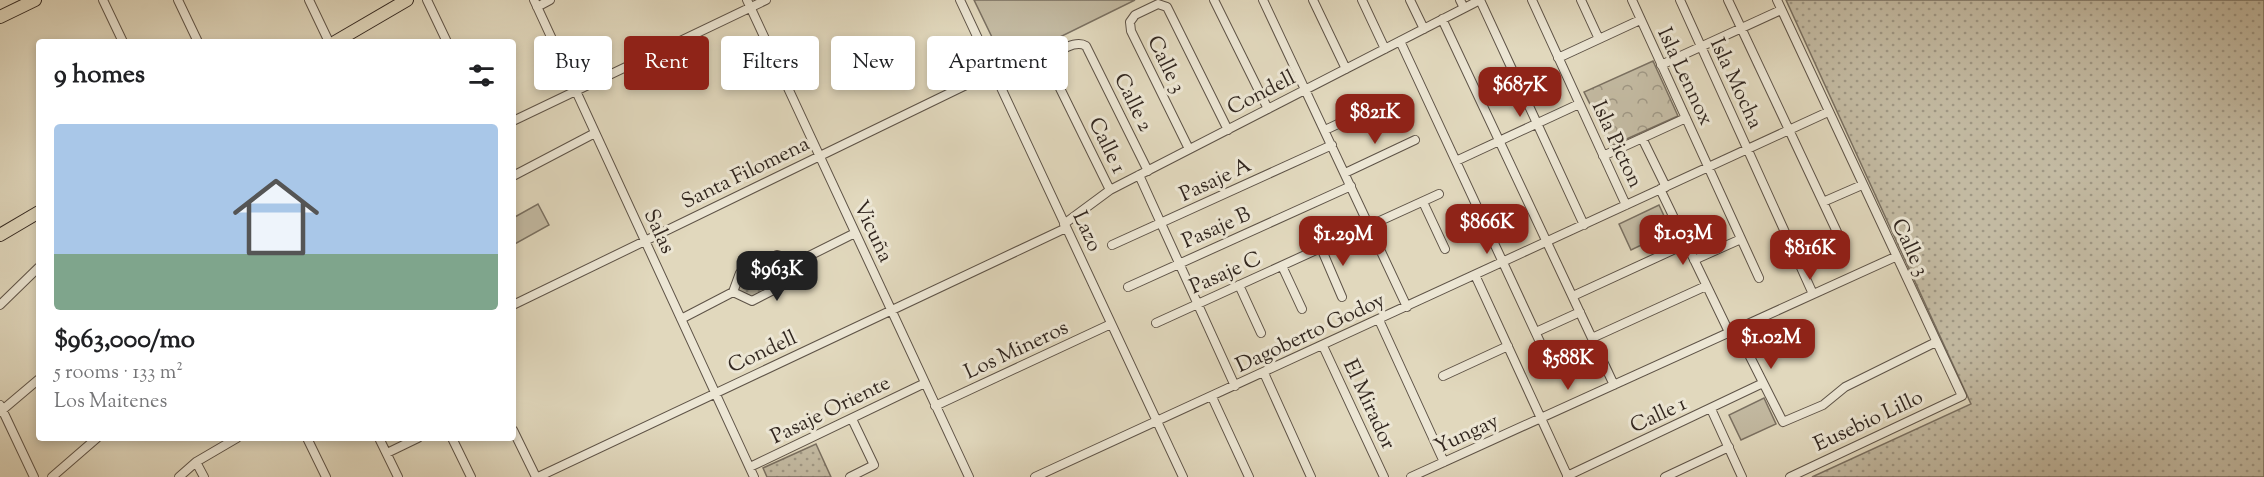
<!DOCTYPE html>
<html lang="en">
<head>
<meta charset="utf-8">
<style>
	body { margin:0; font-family:"Sorts Mill Goudy",serif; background:#f6f6f6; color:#202124; height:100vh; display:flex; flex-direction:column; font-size:22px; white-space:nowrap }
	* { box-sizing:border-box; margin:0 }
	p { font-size:20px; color:#757577 }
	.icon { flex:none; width:33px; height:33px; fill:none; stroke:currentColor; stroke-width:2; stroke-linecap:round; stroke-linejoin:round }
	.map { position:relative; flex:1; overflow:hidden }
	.drawer { position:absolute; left:36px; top:39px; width:480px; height:402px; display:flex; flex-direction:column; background:#fff; border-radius:6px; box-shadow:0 3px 9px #0003 }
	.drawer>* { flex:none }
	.hud { position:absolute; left:534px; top:36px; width:570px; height:54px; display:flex; gap:12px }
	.price { position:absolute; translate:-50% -51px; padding:0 14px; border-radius:12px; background:#8f2418; color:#fff; font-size:20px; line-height:39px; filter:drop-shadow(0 2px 3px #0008) }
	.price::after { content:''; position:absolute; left:50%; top:36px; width:18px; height:14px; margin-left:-9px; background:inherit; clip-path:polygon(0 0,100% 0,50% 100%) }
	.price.active { background:#222; color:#fff }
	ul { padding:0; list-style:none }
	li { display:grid; align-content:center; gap:12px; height:318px; padding:0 18px }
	li span { display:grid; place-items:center; height:186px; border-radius:6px; color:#555 }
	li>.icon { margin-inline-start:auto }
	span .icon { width:108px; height:108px; fill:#fffc; stroke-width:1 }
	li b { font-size:26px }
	h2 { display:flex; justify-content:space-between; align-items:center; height:72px; padding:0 18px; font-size:26px }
	.tag { padding:0 21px; border-radius:6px; background:#fff; box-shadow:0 3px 9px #0003; font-size:21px; line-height:54px }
	.tag.active { background:#8f2418; color:#fff }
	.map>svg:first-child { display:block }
</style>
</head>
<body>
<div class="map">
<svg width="2264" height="477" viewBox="0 0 2264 477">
	<defs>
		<pattern id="grass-dots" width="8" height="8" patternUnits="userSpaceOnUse" patternTransform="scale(1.5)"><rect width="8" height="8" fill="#c3baa2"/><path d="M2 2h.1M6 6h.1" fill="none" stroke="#9f9784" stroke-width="1.8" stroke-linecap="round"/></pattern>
		<pattern id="park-crowns" width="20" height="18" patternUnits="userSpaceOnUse" patternTransform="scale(1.5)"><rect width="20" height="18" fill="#c3baa2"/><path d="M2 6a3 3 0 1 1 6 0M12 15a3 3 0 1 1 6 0" fill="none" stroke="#9f9784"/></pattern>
	</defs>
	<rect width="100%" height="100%" fill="#e1d8bd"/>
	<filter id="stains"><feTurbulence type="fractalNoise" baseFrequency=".00333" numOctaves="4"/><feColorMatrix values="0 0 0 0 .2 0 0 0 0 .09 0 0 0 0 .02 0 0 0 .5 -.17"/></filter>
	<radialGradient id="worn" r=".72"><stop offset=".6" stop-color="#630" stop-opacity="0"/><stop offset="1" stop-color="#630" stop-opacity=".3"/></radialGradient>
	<path fill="url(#grass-dots)" stroke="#7a7061" stroke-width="1.5" d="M 1786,0 L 2264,0 L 2264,477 L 1812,477 L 1971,404 Z
		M 778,258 L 792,262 L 787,280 L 752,297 L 738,290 L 742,277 Z
		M 816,444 L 831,477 L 767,477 L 763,468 Z"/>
	<path fill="url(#park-crowns)" stroke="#7a7061" stroke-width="1.5" d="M 1653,61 L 1678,116 L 1611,146 L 1584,92 Z"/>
	<path fill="#c3baa2" stroke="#7a7061" stroke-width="1.5" d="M 974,0 L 1135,0 L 1005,64 Z
		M 538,204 L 549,225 L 513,245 L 513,218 Z
		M 1659,205 L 1671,231 L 1631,250 L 1619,224 Z
		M 1764,398 L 1776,424 L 1741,440 L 1729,415 Z"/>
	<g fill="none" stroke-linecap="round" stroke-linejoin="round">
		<g stroke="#5e5347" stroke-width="10">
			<path id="minor" d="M 103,0 L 123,42
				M 178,0 L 198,42
				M 309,0 L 329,42
				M 427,0 L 447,42
				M 534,0 L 754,477
				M 747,0 L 969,477
				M 960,0 L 1183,477
				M 1214,0 L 1268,109
				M 1263,0 L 1407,307
				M 1313,0 L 1346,69
				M 1362,0 L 1385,49
				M 1410,0 L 1424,29
				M 1460,0 L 1464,8
				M 1532,0 L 1626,205
				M 1581,0 L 1599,39
				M 1632,0 L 1759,278
				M 1680,0 L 1813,294
				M 1728,0 L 1837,232
				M 1777,0 L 1962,396 L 1790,477
				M 537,7 L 550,0
				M 1442,19 L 1614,385
				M 1400,41 L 1553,370
				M 1558,58 L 1640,20
				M 1661,65 L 1781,10
				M 513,121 L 766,0
				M 1325,130 L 1377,106
				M 1642,138 L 1666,187
				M 1189,149 L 1131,31 L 1130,22 L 1135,15 L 1158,4 L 1167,7 L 1228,130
				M 1603,156 L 1686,118
				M 1456,161 L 1579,104
				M 1345,173 L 1415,140
				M 1139,175 L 1235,386
				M 513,176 L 595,133
				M 1660,189 L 1729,332
				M 1110,190 L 1051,70 L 1051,59 C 1058,50 1076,40 1086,46 L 1148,171
				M 1423,202 L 1445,249
				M 1823,202 L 1862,185
				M 1064,224 L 1110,190 L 1480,0 L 1584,225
				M 1112,245 L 1332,145
				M 1321,248 L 1342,297
				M 1694,260 L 1741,239
				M 1282,266 L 1302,309
				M 1475,275 L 1568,477
				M 1239,285 L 1261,333
				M 1128,287 L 1351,186
				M 733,292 L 752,301 L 791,281 L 799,261 L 855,233
				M 1573,296 L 1686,244
				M 0,305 L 39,267
				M 513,305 L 993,72
				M 681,319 L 733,292 L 740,273 L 777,255 L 799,261
				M 1379,320 L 1444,462
				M 1156,323 L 1439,194
				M 1736,329 L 1783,422 L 1823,405 L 1845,387 L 1936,342
				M 1536,332 L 1580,312
				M 1592,338 L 1706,286
				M 1323,346 L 1384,477
				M 1264,373 L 1311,477
				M 1443,376 L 1508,346
				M 1212,397 L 1249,477
				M 0,405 L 34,477
				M 935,406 L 1111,324
				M 1711,409 L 1742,477
				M 0,412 L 39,379
				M 513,430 L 536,477
				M 307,438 L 326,477
				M 379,438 L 398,477
				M 452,438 L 471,477
				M 387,453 L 418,438
				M 196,462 L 204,477
				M 750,467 L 925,383
				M 1567,476 L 1763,383
				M 52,477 L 97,438
				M 179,477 L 196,462 L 237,438
				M 538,477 L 1066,228
				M 850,477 L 874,465 L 852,419
				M 1035,477 L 1828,112
				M 1411,477 L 1895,257
				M 1665,477 L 1729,447"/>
		</g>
		<g stroke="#322720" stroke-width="14">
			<path id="primary" d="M 0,17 L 35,0
				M 335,42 L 407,0
				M 0,235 L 39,212"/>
		</g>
		<use href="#minor" stroke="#ece6d4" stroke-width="8"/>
		<use href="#primary" stroke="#e1d8bd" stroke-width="12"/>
	</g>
	<g text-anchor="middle" stroke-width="6" stroke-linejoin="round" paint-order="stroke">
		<g font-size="21" fill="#322720" stroke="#ece6d4">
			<text transform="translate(1167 64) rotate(64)" y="7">Calle 3</text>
			<text transform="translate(1686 76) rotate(65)" y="7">Isla Lennox</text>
			<text transform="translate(1737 83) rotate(65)" y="7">Isla Mocha</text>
			<text transform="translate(1261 92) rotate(-27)" y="7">Condell</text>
			<text transform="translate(1134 102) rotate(64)" y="7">Calle 2</text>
			<text transform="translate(1618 144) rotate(65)" y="7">Isla Picton</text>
			<text transform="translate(1108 145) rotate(64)" y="7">Calle 1</text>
			<text transform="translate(745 172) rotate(-26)" y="7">Santa Filomena</text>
			<text transform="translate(1215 179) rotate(-25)" y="7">Pasaje A</text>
			<text transform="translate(1216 227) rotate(-24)" y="7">Pasaje B</text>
			<text transform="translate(660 231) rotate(65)" y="7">Salas</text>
			<text transform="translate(874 231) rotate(65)" y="7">Vicuña</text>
			<text transform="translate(1088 231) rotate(65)" y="7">Lazo</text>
			<text transform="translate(1911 247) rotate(65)" y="7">Calle 3</text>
			<text transform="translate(1225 272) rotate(-24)" y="7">Pasaje C</text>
			<text transform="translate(1310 332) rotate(-25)" y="7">Dagoberto Godoy</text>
			<text transform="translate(1016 349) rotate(-25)" y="7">Los Mineros</text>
			<text transform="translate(762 351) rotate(-25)" y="7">Condell</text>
			<text transform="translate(1370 404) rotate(65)" y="7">El Mirador</text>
			<text transform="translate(830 409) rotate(-26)" y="7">Pasaje Oriente</text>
			<text transform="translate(1658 414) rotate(-25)" y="7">Calle 1</text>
			<text transform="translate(1868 420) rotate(-25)" y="7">Eusebio Lillo</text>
			<text transform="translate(1466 433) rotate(-25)" y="7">Yungay</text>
		</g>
	</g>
	<rect width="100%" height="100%" filter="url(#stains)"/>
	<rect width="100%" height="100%" fill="url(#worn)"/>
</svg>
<b class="price" style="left:1520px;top:118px">$687K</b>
<b class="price" style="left:1375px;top:145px">$821K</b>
<b class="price" style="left:1487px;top:255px">$866K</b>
<b class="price" style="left:1683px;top:266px">$1.03M</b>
<b class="price" style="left:1343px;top:267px">$1.29M</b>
<b class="price" style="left:1810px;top:281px">$816K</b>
<b class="price active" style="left:777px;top:302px">$963K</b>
<b class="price" style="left:1771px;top:370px">$1.02M</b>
<b class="price" style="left:1568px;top:391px">$588K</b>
<div class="hud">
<a class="tag">Buy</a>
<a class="tag active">Rent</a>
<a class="tag">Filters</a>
<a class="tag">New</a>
<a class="tag">Apartment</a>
</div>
<section class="drawer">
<h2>9 homes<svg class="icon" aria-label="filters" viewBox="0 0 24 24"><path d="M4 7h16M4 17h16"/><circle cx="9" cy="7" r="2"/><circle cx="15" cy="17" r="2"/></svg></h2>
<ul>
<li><span style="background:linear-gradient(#a9c7e8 70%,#7fa58c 0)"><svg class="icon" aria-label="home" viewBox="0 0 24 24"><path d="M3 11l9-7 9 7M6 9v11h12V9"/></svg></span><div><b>$963,000/mo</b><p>5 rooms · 133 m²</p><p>Los Maitenes</p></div></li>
</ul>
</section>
</div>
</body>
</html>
